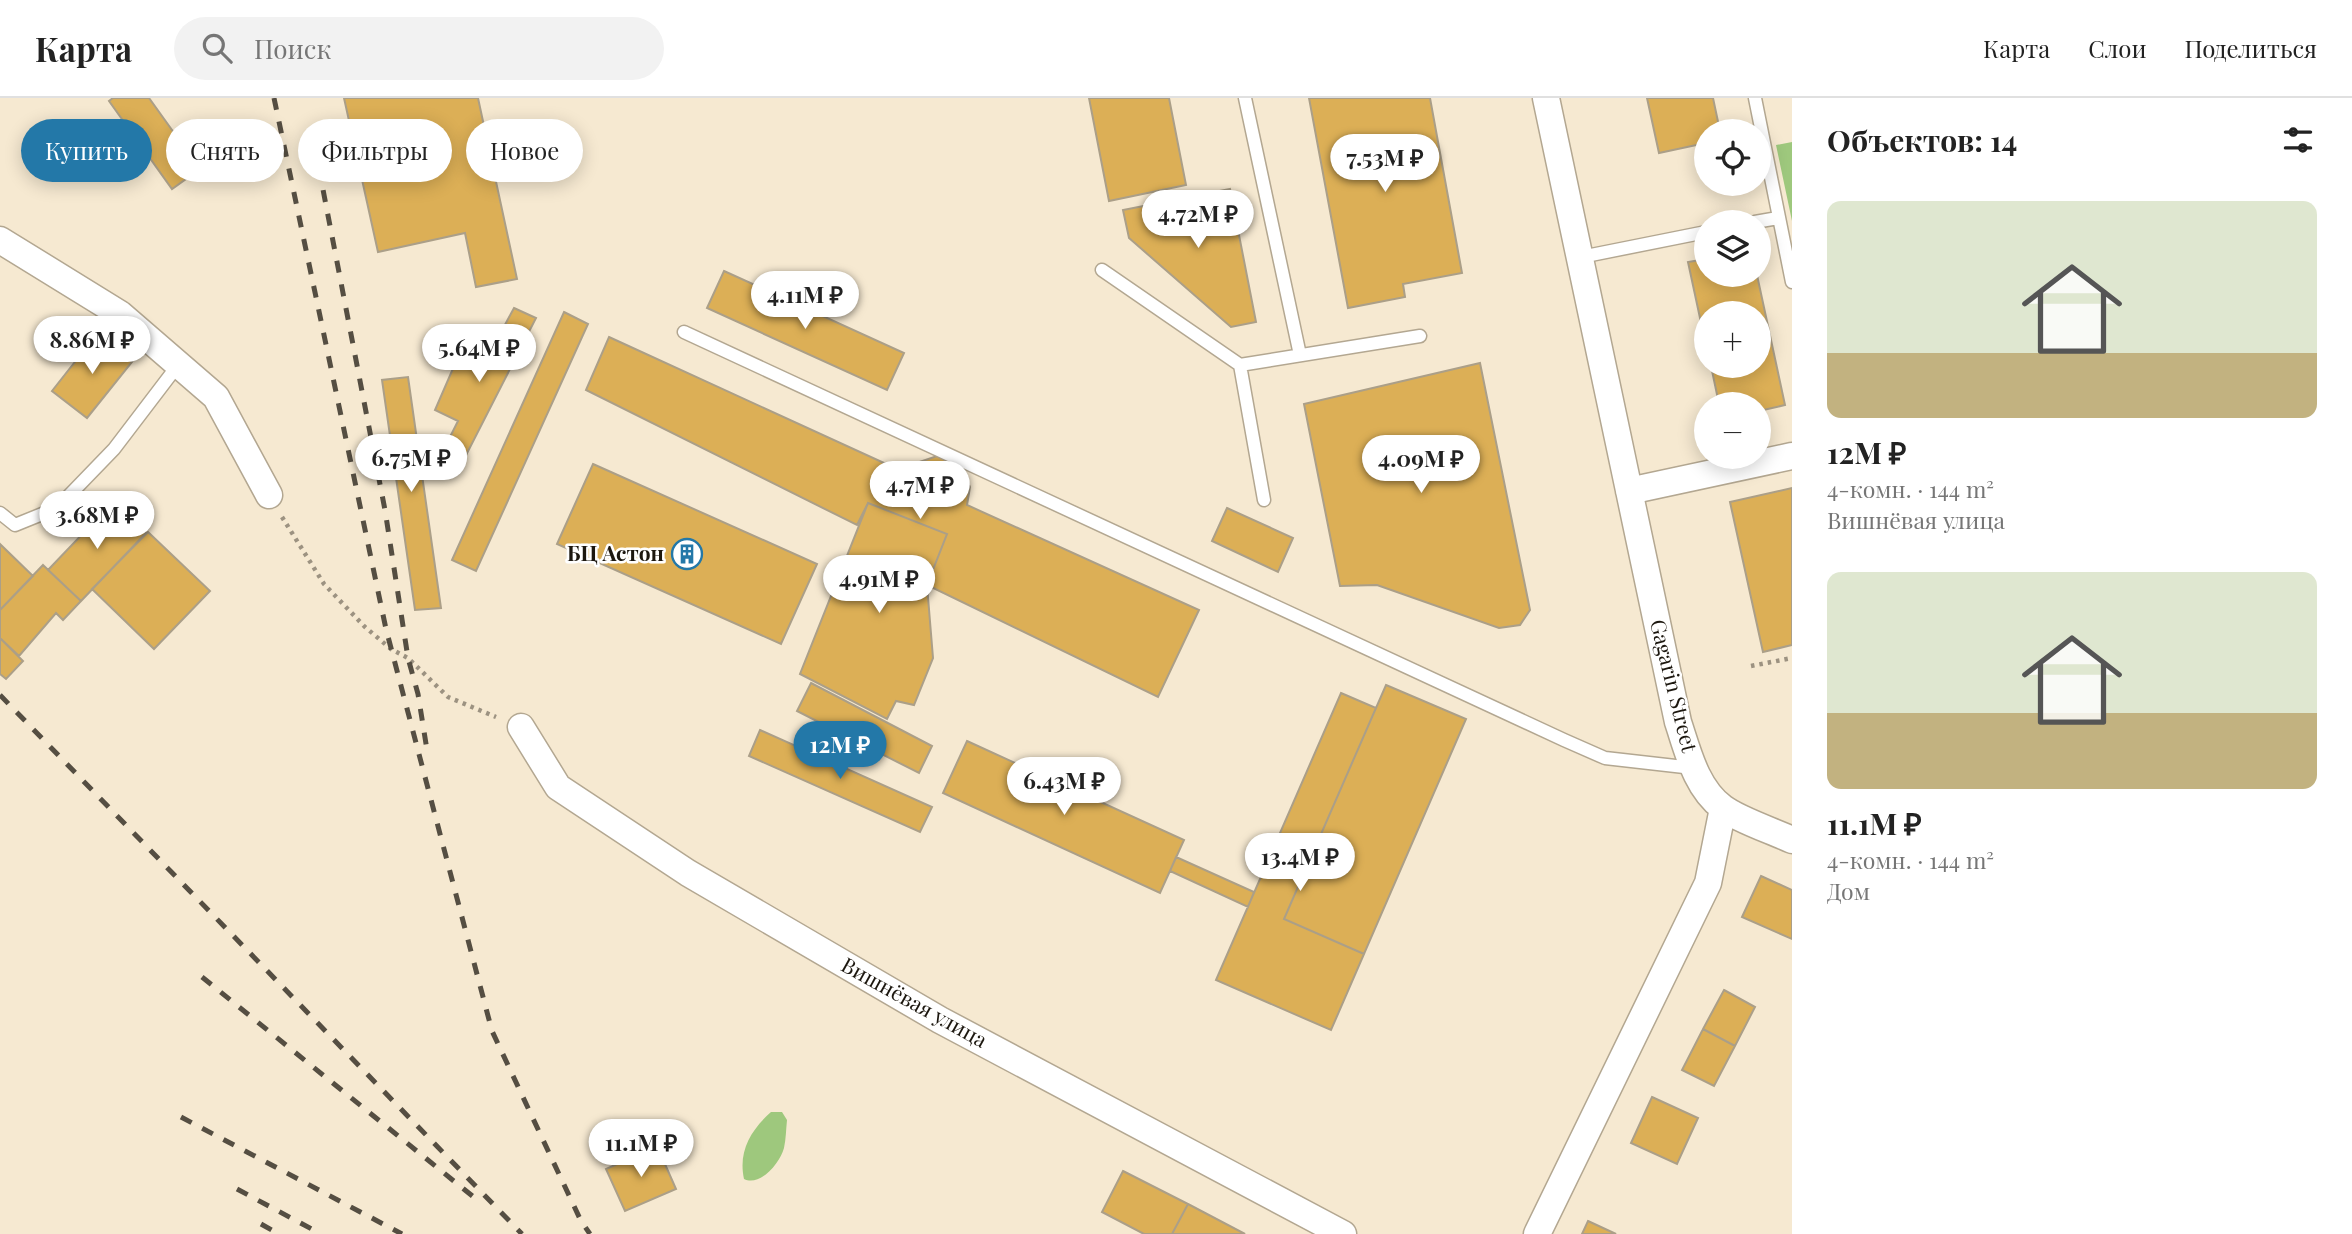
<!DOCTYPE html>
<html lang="ru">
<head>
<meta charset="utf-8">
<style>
	body { margin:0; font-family:"Playfair Display",serif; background:#f2f2f2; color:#222; height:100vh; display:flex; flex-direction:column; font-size:26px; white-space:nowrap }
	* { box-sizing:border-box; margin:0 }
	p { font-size:23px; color:#767676 }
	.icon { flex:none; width:38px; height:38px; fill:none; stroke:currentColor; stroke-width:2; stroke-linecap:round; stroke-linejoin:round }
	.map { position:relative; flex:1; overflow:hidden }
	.sheet { display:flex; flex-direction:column; background:#fff; width:560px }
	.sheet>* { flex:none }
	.top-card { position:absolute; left:21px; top:21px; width:665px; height:63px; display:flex; gap:14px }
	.buttons { position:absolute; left:1694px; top:21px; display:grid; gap:14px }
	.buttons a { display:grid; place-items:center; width:77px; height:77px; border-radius:50%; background:#fff; box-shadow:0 4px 18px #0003; font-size:35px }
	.price { position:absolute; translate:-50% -60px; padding:0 16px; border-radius:24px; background:#fff; color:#222; font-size:23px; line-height:46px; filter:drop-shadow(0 2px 4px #0008) }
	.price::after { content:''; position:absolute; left:50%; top:42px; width:21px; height:16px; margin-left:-10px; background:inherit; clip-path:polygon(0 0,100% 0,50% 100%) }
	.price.current { background:#2378a8; color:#fff }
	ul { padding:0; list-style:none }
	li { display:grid; align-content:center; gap:14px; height:371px; padding:0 35px }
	li span { display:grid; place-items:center; height:217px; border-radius:14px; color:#555 }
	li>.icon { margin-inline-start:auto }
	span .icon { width:126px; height:126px; fill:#fffc; stroke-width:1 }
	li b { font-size:30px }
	h2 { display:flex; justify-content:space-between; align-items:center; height:84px; padding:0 35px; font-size:30px }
	.tag { padding:0 24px; border-radius:32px; background:#fff; box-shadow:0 4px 18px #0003; font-size:24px; line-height:63px }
	.tag.current { background:#2378a8; color:#fff }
	header { display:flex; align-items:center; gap:42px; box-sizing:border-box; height:98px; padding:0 35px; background:#fff; border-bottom:2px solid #e0e0e0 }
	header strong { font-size:33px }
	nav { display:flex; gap:38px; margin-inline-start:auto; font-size:24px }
	.search { width:490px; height:63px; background:#f2f2f2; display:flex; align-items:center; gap:18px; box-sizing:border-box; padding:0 24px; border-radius:38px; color:#767676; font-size:26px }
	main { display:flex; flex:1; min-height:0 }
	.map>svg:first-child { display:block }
</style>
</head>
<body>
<header>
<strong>Карта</strong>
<div class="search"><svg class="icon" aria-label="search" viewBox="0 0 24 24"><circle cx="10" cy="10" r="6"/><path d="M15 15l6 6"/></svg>Поиск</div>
<nav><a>Карта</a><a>Слои</a><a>Поделиться</a></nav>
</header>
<main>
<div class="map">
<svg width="1792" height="1136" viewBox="0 0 1792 1136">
	<rect width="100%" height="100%" fill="#f6e9d1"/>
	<path fill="#9ec87d" d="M 1792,44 L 1792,123 L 1776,47 Z
		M 771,1014 L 782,1014 L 787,1022 C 786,1031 786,1041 784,1050 C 780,1065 760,1089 744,1081 C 738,1053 751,1032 771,1014 Z"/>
	<path fill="#dcaf56" stroke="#ab9f88" stroke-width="2" d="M 113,0 L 149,0 L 200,71 L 172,91 L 109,3 Z
		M 344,0 L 478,0 L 517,181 L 476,189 L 465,135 L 378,154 Z
		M 1089,0 L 1169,0 L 1186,87 L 1109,103 Z
		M 1309,0 L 1430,0 L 1462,175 L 1403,186 L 1405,199 L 1348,210 Z
		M 1647,0 L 1713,0 L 1720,33 L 1706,33 L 1706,45 L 1659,55 Z
		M 1230,91 L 1256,224 L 1231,229 L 1129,140 L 1123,112 Z
		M 1706,161 L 1706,177 L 1757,177 L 1785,307 L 1759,313 L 1759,306 L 1719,306 L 1711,268 L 1759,268 L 1759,215 L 1706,215 L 1706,248 L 1688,164 Z
		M 724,173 L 904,255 L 887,292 L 707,210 Z
		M 514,210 L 536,220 L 459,371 L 439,361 L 458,323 L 435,312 L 468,236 L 492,251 Z
		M 564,214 L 588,226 L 476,473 L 452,462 Z
		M 97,236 L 132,264 L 87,320 L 52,293 Z
		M 609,239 L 908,376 L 919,364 L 937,358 L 961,367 L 970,389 L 967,407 L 1199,512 L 1158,599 L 927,487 L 947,436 L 868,405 L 857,427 L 586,292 Z
		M 1480,265 L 1530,512 L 1520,527 L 1499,530 L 1377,487 L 1340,488 L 1304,306 Z
		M 408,279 L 441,510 L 415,512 L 382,282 Z
		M 593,366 L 817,466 L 781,546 L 557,446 Z
		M 1792,390 L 1792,547 L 1763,554 L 1730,404 Z
		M 113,404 L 146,435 L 81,503 L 48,472 Z
		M 868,405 L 947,436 L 927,487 L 933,560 L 914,607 L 896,603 L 887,621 L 800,576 Z
		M 1227,410 L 1293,440 L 1278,474 L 1212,443 Z
		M 148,434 L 210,493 L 154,551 L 92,491 Z
		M 0,446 L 33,478 L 0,512 Z
		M 43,467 L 81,503 L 63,522 L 56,515 L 19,558 L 0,540 L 0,512 Z
		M 0,540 L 23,563 L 6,581 L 0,576 Z
		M 811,585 L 932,648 L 919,675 L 797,613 Z
		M 1386,587 L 1466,621 L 1364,856 L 1284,821 Z
		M 1341,595 L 1376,610 L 1284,821 L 1364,856 L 1331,932 L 1216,882 Z
		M 760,632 L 932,709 L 920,734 L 749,658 Z
		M 967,643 L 1184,742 L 1160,795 L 943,695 Z
		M 1176,759 L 1254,794 L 1248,809 L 1170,773 Z
		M 1761,778 L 1792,792 L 1792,841 L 1742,819 Z
		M 1724,892 L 1755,909 L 1735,948 L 1703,931 Z
		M 1703,931 L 1735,948 L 1714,988 L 1682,972 Z
		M 1652,999 L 1698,1020 L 1677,1066 L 1631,1045 Z
		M 657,1048 L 676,1091 L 625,1113 L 606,1071 Z
		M 1123,1073 L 1188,1106 L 1172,1136 L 1144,1136 L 1102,1114 Z
		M 1188,1106 L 1245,1136 L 1172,1136 Z
		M 1588,1123 L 1616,1136 L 1582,1136 Z"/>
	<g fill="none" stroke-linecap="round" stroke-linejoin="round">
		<g stroke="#b3a791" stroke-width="15">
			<path id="service" d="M 1245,0 L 1300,257
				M 1755,0 L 1792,184
				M 1755,124 L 1778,120
				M 1581,159 L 1706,134
				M 1102,172 L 1240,267 L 1420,238
				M 684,234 L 1564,642 L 1605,660 L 1693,670
				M 1240,267 L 1264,402
				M 0,415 L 15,427 L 57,410 L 114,351 L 178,267"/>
		</g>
		<g stroke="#b3a791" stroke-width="29">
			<path id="minor" d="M 1546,0 L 1678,624 C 1688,654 1696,690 1723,710 C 1739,722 1773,733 1792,742
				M 0,142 L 120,216 L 216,299 L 269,397
				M 1629,393 L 1792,358
				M 521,629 L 558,689 L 688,775 L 940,922 L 1343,1136
				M 1537,1136 L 1708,785 L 1723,710"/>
		</g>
		<path stroke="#9c9281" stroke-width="4.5" stroke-dasharray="3.5 5" stroke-linecap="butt" d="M 282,419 L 324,486 L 365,529 L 391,551 L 408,560 L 448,599 L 496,619
			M 1751,568 L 1792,560"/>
		<use href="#service" stroke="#fff" stroke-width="12"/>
		<use href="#minor" stroke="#fff" stroke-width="26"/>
		<path stroke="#554e42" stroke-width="5" stroke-dasharray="12 12" stroke-linecap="butt" d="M 274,0 L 386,531 L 492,933 L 581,1123 L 590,1136
			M 314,45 L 385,412 L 408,560 L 418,596 L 427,652
			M 0,597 L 522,1136
			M 202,879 L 481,1105
			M 181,1019 L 402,1136
			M 237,1091 L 321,1136
			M 261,1126 L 279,1136"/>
	</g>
	<defs>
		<g id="building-ring" transform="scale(1.575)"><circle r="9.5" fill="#fff" stroke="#2378a8" stroke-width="1.5"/><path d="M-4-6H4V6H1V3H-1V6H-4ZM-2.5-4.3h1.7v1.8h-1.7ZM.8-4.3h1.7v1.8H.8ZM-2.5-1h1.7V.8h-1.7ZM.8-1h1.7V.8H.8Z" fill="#2378a8"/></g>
	</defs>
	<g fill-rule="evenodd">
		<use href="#building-ring" x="687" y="456"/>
	</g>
	<g text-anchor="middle" stroke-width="5" stroke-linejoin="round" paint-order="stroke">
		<g font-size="21" font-weight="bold" fill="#1c170f" stroke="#fff" text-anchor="end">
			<text x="664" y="463">БЦ Астон</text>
		</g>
		<g font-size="21" fill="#1c170f" stroke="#fff">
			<text transform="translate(1673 588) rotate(76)" y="7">Gagarin Street</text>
			<text transform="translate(914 905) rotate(29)" y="7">Вишнёвая улица</text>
		</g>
	</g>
</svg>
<div class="buttons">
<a><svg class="icon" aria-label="locate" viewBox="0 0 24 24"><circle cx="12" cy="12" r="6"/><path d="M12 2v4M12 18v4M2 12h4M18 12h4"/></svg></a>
<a><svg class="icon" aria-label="layers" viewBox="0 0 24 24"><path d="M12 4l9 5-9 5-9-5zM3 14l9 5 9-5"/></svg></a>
<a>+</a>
<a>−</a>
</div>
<b class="price" style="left:1385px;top:96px">7.53M ₽</b>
<b class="price" style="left:1198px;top:152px">4.72M ₽</b>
<b class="price" style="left:805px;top:233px">4.11M ₽</b>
<b class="price" style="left:92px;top:278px">8.86M ₽</b>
<b class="price" style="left:479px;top:286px">5.64M ₽</b>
<b class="price" style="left:411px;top:396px">6.75M ₽</b>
<b class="price" style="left:1421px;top:397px">4.09M ₽</b>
<b class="price" style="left:920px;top:423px">4.7M ₽</b>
<b class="price" style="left:97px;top:453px">3.68M ₽</b>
<b class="price" style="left:879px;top:517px">4.91M ₽</b>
<b class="price current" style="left:840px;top:683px">12M ₽</b>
<b class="price" style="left:1064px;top:719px">6.43M ₽</b>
<b class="price" style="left:1300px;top:795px">13.4M ₽</b>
<b class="price" style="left:641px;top:1081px">11.1M ₽</b>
<div class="top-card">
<a class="tag current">Купить</a>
<a class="tag">Снять</a>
<a class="tag">Фильтры</a>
<a class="tag">Новое</a>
</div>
</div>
<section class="sheet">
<h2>Объектов: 14<svg class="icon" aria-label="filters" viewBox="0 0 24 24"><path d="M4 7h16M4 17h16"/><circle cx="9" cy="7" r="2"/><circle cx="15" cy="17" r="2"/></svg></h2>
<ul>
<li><span style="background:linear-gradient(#dfe7d0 70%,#c2b280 0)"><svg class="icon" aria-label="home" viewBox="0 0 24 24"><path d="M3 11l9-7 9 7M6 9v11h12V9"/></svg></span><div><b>12M ₽</b><p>4-комн. · 144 m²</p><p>Вишнёвая улица</p></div></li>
<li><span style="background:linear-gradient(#dfe7d0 65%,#c2b280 0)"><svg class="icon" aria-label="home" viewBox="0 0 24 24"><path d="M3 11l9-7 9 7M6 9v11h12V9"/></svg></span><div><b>11.1M ₽</b><p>4-комн. · 144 m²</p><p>Дом</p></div></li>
</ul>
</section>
</main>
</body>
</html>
